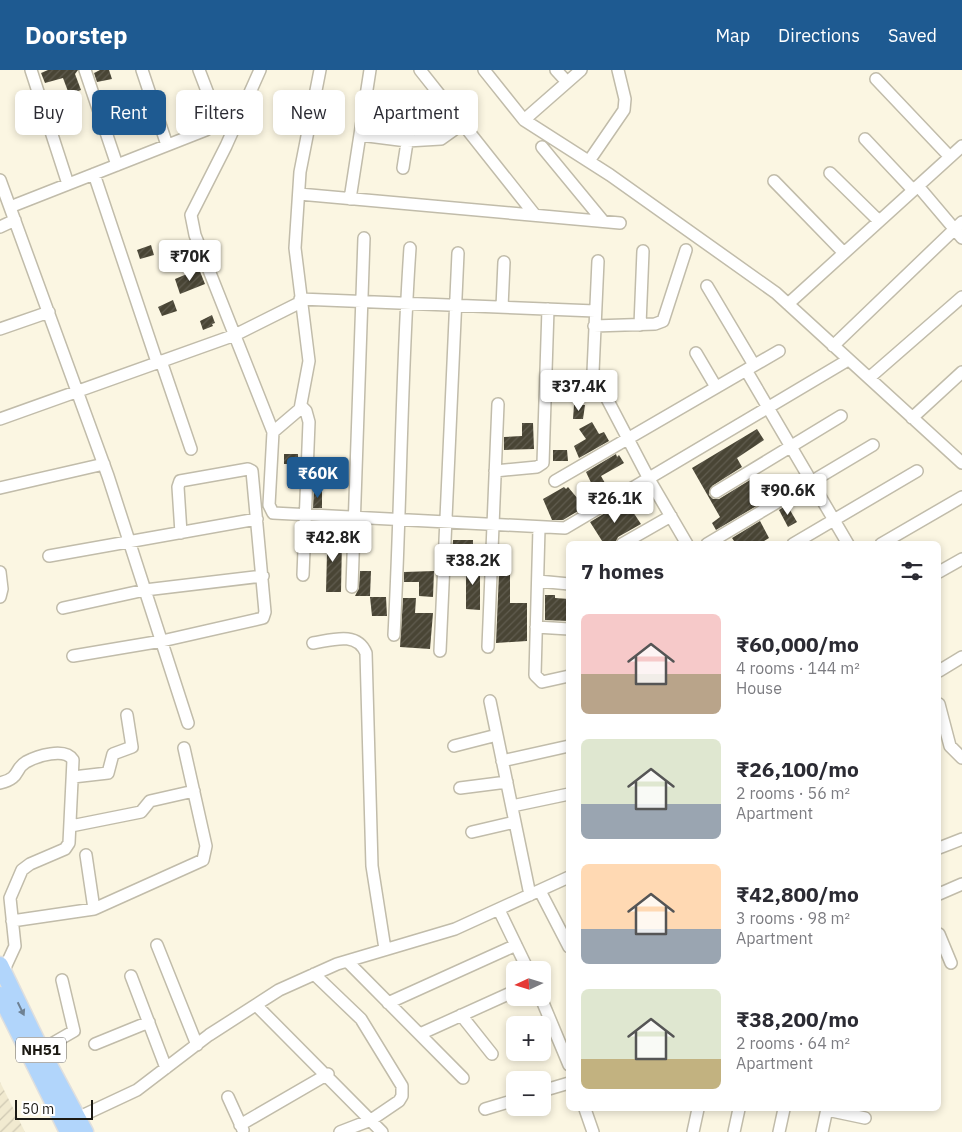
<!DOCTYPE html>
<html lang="en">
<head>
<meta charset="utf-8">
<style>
	body { margin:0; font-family:"IBM Plex Sans",sans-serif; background:#f2f2f3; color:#2b2b33; height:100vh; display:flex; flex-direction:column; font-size:19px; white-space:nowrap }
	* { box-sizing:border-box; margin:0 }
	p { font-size:16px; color:#7c7c81 }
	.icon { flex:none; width:28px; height:28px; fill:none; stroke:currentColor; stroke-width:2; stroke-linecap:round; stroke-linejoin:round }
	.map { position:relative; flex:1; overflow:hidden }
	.drawer { position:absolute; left:566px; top:471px; width:375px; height:570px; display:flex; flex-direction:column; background:#fff; border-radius:8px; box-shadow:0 2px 8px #0003 }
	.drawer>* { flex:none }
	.guide { position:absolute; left:15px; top:20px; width:475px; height:45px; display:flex; gap:10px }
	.needle { width:32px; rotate:266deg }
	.controls { position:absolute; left:506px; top:891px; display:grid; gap:10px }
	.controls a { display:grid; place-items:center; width:45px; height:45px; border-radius:8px; background:#fff; box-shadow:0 2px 8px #0003; font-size:25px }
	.scale { position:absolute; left:15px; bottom:12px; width:78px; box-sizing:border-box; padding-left:5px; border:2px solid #1c1a14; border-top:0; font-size:14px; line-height:18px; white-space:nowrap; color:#1c1a14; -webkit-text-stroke:4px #fff; paint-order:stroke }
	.price { position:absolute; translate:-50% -42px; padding:0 11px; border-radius:5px; background:#fff; color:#222; font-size:16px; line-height:32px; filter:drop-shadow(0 1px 2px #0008) }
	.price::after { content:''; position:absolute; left:50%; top:30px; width:15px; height:11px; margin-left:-8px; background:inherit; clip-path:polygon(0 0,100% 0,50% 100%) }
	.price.selected { background:#1e5a91; color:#fff }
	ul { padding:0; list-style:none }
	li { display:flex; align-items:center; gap:15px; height:125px; padding:0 15px }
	li span { display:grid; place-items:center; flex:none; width:140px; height:100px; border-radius:8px; color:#555 }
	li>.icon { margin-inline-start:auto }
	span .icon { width:60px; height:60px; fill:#fffc; stroke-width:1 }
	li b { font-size:21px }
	h2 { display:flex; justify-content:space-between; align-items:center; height:60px; padding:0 15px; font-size:21px }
	.pill { padding:0 18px; border-radius:8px; background:#fff; box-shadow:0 2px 8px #0003; font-size:18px; line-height:45px }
	.pill.selected { background:#1e5a91; color:#fff }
	header { display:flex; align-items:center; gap:30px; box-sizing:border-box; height:70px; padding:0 25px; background:#1e5a91; color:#fff }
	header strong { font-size:24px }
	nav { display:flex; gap:28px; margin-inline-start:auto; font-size:18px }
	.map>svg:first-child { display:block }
</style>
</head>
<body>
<header>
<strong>Doorstep</strong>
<nav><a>Map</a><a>Directions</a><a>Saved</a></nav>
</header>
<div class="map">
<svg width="962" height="1062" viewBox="0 0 962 1062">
	<defs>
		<pattern id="industrial-furrows" width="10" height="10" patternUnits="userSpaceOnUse" patternTransform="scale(1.25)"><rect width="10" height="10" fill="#f1ead0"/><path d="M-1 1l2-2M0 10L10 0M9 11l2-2" fill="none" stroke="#cec8b2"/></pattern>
		<pattern id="building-hatch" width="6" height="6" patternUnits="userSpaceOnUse" patternTransform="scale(1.25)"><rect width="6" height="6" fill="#494535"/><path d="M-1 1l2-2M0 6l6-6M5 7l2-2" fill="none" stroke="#605c4f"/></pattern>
	</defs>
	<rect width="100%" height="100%" fill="#fbf6e2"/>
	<path fill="url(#industrial-furrows)" d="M 0,1012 L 25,1062 L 0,1062 Z"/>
	<path fill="url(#building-hatch)" d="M 48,0 L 78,0 L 75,4 L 81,20 L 69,24 L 63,8 L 45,13 L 41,3 Z
		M 100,0 L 109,0 L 112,9 L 97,12 L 94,3 Z
		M 63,38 L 67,48 L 57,51 L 54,42 Z
		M 151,175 L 154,185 L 140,189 L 137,180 Z
		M 199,199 L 205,214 L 180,224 L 175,209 Z
		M 173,230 L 177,241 L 162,246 L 158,237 Z
		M 212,245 L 215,253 L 212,254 L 213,256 L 203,260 L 200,251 Z
		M 574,335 L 585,335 L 583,349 L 573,349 Z
		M 592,352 L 599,364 L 604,362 L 609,371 L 579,388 L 574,376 L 586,369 L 579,359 Z
		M 522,353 L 533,353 L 534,379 L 504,380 L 504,367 L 522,366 Z
		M 757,359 L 764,370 L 737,388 L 742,397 L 712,416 L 709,425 L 713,429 L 719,429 L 750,410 L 751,412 L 769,404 L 780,422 L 716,460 L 712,453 L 720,447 L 692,398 Z
		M 553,380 L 567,380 L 568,391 L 553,391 Z
		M 284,384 L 298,384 L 298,394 L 284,394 Z
		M 616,384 L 617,387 L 619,385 L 624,393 L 601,406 L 610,422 L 563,450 L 552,450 L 543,429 L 564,417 L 566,419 L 568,417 L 578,429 L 594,419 L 586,402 Z
		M 288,409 L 299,410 L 299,419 L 288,418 Z
		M 314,419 L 322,419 L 322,438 L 313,438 Z
		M 787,435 L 797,452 L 788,457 L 779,440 Z
		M 617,436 L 620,441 L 629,436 L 641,454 L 618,467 L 615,474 L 604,474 L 590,452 Z
		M 760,451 L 769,468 L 759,474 L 736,474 L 732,468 Z
		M 320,469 L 342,469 L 341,522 L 326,522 L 327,483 L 321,483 Z
		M 453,470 L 473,470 L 473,490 L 452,490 Z
		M 500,479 L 507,479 L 507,496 L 510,496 L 510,533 L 527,533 L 527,571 L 496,573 Z
		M 466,493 L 480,493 L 480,540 L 466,539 Z
		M 360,501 L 371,501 L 370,526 L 355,526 L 359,518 Z
		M 434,501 L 433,527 L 419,526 L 419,512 L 404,512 L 404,502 Z
		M 545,525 L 555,525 L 555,528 L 569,529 L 569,551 L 545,550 Z
		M 370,527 L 386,527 L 387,546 L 372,546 Z
		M 403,528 L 416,528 L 415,543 L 433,543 L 430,579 L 400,577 Z"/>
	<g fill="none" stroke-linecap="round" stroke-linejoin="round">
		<g stroke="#c1bcaa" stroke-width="14">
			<path id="minor" d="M 31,0 L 68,114
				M 85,0 L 117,95
				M 142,0 L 167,75
				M 260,0 L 226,76 L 191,145 L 195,165 L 273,362 L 269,435 L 273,443 L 565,458 L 848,290
				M 420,0 L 535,145
				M 484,0 L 524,50 L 610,105 L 776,223 L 962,393
				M 556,0 L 567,12
				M 876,9 L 950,87
				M 524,50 L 581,0
				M 360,65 L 407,71 L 441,69 L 462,54
				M 865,69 L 913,120
				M 542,77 L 603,151
				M 589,91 L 624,40 L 625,29 L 618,0
				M 403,98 L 413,34
				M 830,103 L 879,151
				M 94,104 L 157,292
				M 0,110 L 108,406 L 188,653
				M 774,111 L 844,183
				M 918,116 L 962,168
				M 299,124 L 620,153
				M 350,129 L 370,0
				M 10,137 L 206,60 L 213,49 L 212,34 L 199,0
				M 0,157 L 15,150
				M 598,191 L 593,302 L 649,409 L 687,474
				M 707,216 L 754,295
				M 300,229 L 595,241
				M 788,234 L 962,76
				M 502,237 L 504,192
				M 640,255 L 643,181
				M 594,256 L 655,254 L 663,251 L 686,180
				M 0,259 L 49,242
				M 833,276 L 962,152
				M 696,283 L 716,317
				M 161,291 L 191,379
				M 746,300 L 848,474
				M 869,308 L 962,227
				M 546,322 L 580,319 L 595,308
				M 301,336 L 306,341 L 309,352 L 303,505
				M 912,348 L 962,302
				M 0,349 L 235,265 L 301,232
				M 273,362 L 300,339 L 309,291 L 295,178 L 300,102 L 320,0
				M 495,401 L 537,397 L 543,393 L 548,239
				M 555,411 L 779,281
				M 0,418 L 104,394
				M 716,422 L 841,346
				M 539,458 L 535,605 L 542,612 L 569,606
				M 622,474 L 671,446
				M 707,474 L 873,375
				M 793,474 L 917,401
				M 881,474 L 962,427
				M 49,486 L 257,449
				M 0,502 L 2,519 L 0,527
				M 939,502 L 962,489
				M 538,511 L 569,514
				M 352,517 L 364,168
				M 63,538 L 145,520 L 263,506
				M 536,557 L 569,559
				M 394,565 C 401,436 401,307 410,178
				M 313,573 C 332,570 357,561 366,583 L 372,796 L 385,879
				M 488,577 L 498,334
				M 440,581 L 458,183
				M 73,586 L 162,571 L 263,548 L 265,542 L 252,401 L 248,399 L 180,411 L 178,417 L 181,463
				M 939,601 L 962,587
				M 490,631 L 530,825
				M 939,634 L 950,676 L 962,688
				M 454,676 L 497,665
				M 502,691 L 569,676
				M 73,707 L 108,703 L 113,684 L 132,677 L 127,645
				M 0,713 C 21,708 14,699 26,692 C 37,686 65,677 73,690 L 69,773 L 65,779 L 30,794 L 22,800 L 10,828 L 15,876 L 3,902
				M 460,718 L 507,712
				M 512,736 L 569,724
				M 71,756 L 141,742 L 150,731 L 194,721
				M 472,762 L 515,752
				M 939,778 L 962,769
				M 86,785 L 94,839
				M 540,821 L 569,877
				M 939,824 L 962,814
				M 499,840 L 528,900
				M 12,851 L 94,839 L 203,790 L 206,776 L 184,678
				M 939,864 L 951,893
				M 157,875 L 197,975
				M 347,891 L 463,1008
				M 314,904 L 361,949 L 402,1016 L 402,1026 L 399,1031 L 371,1050 L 340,1062
				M 131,906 L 166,998
				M 541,928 L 569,995
				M 388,933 L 516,875
				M 256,935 L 382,1062
				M 461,945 L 492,984
				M 420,964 L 515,921
				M 95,974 L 149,952
				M 41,980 L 74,961 L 62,910
				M 542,1021 L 569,1013
				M 228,1027 L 243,1060
				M 485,1039 L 515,1030
				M 585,1039 L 593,1062
				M 827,1040 L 865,1048
				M 73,1050 L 137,1020 L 209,965 L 279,920 L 337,894 L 455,859 L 569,807
				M 240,1055 L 328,1004
				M 693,1062 L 698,1039
				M 734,1062 L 739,1039
				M 779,1062 L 784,1039
				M 822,1062 L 827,1039"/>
		</g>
		<g stroke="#dfdfde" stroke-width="19">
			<path id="highway" d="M 0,895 L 41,980 L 85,1062
				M 0,925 L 68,1062"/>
		</g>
		<use href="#minor" stroke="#fff" stroke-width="11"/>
		<use href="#highway" stroke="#b1d5fb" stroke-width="16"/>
	</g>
	<defs><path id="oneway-solid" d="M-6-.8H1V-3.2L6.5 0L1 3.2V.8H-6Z" transform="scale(1.25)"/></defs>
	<use fill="#6e8193" href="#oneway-solid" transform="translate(21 939) rotate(64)"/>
	<g text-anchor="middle" stroke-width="5" stroke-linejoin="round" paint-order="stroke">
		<rect fill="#fff" stroke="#605f5a" stroke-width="1" x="16" y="967.5" width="50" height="25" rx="4"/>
		<g font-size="15" font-weight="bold" fill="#1c1a14">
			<text x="41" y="985">NH51</text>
		</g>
	</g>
</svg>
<div class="controls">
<a><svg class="needle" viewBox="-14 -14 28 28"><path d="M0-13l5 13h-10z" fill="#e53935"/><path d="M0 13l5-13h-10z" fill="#7c7c81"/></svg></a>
<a>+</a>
<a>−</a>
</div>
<div class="scale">50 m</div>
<b class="price" style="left:190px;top:212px">₹70K</b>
<b class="price" style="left:579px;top:342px">₹37.4K</b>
<b class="price selected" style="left:318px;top:429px">₹60K</b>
<b class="price" style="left:788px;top:446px">₹90.6K</b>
<b class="price" style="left:615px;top:454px">₹26.1K</b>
<b class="price" style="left:333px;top:493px">₹42.8K</b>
<b class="price" style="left:473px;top:516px">₹38.2K</b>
<div class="guide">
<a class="pill">Buy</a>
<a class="pill selected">Rent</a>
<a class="pill">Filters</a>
<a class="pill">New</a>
<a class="pill">Apartment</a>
</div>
<section class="drawer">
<h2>7 homes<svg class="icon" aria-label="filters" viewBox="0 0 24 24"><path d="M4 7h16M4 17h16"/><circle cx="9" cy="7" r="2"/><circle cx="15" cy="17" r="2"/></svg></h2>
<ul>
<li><span style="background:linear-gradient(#f6c9c9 60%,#b9a48a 0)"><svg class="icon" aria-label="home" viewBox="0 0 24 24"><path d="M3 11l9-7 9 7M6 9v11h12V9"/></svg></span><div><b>₹60,000/mo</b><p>4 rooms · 144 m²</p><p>House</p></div></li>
<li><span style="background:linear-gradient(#dfe7d0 65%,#9aa5b1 0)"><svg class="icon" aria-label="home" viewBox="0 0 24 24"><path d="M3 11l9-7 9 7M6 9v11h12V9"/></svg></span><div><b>₹26,100/mo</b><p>2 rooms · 56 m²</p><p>Apartment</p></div></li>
<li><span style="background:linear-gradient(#ffd9b3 65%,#9aa5b1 0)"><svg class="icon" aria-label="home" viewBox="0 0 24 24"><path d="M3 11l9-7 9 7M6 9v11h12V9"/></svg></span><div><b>₹42,800/mo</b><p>3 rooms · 98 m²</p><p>Apartment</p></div></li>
<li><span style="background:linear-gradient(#dfe7d0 70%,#c2b280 0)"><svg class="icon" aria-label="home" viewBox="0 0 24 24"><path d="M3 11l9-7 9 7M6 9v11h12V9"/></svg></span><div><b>₹38,200/mo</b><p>2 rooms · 64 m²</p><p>Apartment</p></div></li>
</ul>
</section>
</div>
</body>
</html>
